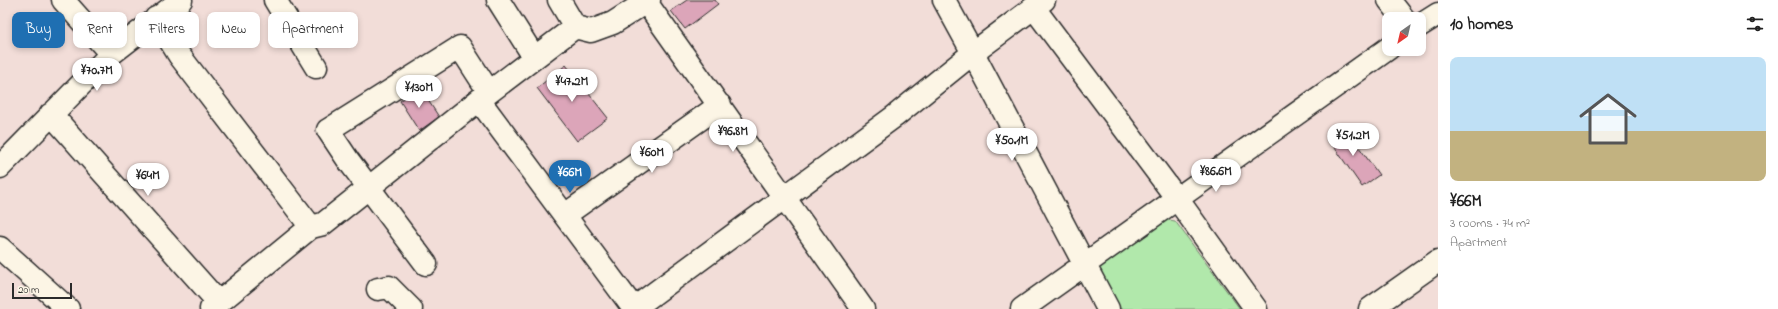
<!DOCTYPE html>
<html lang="en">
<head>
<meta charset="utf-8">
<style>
	body { margin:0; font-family:"Indie Flower",sans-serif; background:#f2f2f2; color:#222; height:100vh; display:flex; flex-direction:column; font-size:15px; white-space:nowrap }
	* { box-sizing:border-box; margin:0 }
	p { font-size:13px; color:#767676 }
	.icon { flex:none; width:22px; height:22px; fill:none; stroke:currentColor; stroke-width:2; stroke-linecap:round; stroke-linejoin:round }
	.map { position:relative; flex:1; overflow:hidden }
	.details { display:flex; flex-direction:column; background:#fff; width:340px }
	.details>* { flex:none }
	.banner { position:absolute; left:12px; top:12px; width:380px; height:36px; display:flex; gap:8px }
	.needle { width:26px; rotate:214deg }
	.controls { position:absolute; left:1382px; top:12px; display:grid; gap:8px }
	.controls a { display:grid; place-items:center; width:44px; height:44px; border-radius:8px; background:#fff; box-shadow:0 2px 6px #0003; font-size:20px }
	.scale { position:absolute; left:12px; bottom:10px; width:60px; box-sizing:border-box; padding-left:4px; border:2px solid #2b2b2b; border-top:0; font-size:11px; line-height:14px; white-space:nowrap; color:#2b2b2b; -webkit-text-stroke:3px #fcf5e5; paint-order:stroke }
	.price { position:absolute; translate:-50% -34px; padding:0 9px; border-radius:14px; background:#fff; color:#222; font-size:13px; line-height:26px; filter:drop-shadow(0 1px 2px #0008) }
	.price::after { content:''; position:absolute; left:50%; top:24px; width:12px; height:9px; margin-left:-6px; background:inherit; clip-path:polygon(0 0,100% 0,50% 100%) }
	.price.selected { background:#1f6fb2; color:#fff }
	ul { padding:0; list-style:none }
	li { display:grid; align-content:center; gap:8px; height:212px; padding:0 12px }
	li span { display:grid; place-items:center; height:124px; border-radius:8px; color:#555 }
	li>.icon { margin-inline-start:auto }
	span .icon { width:72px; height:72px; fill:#fffc; stroke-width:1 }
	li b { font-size:17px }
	h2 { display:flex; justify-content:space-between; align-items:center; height:48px; padding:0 12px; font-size:17px }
	.pill { padding:0 14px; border-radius:8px; background:#fff; box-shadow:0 2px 6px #0003; font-size:14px; line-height:36px }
	.pill.selected { background:#1f6fb2; color:#fff }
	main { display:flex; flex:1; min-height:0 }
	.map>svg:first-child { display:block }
</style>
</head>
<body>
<main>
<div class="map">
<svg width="1438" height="309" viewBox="0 0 1438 309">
	<rect width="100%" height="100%" fill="#f2ddd8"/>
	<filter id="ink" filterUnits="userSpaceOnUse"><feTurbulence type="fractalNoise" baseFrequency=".025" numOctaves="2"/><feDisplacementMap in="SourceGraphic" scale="8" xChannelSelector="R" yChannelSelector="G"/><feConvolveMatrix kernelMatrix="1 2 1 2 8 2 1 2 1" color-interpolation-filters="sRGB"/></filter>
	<g filter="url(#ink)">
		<path fill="#b1e8ab" stroke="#6e8a6b" d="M 1163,219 L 1175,221 L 1240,309 L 1118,309 L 1100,274 L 1101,264 Z"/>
		<path fill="#dca5b9" stroke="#2b2b2b" d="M 687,0 L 715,0 L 718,4 L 685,29 L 671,11 Z
			M 566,65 L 608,118 L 577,141 L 537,88 Z
			M 420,88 L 439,117 L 419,131 L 400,101 Z
			M 1344,126 L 1379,175 L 1362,187 L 1328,138 Z"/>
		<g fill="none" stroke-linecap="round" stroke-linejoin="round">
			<g stroke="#2b2b2b" stroke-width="25">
				<path id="minor" d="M 63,0 L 111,54
					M 275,0 L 316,67
					M 498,0 L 534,57
					M 559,0 L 575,27
					M 649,0 L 646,2 L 863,309
					M 944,0 L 973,53 L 1108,309
					M 1389,0 L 1404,19
					M 1034,8 L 1178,200 L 1256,309
					M 156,18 L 179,55 L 311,227
					M 1419,26 L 1438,14
					M 479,100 L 634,309
					M 51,114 L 219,303
					M 0,167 L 111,54 L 181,0
					M 565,215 L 720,105
					M 426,264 L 348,160 L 328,130 L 460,47 L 489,92
					M 378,289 L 389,287 L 411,309
					M 211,309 L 311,227 L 323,224 L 479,100 L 575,27 L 591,31 L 613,23 L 646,2
					M 633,309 L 895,116 L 973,53 L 1044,0
					M 1022,309 L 1389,48
					M 1370,309 L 1438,261"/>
			</g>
			<g stroke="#2b2b2b" stroke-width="25">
				<path id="major" d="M 0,248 L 68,309"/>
			</g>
			<use href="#minor" stroke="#fcf5e5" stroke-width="22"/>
			<use href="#major" stroke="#fcf5e5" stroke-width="22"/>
		</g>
	</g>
</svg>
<div class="controls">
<a><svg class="needle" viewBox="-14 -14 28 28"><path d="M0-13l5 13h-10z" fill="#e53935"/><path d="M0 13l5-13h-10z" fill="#767676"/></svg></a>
</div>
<div class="scale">20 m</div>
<b class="price" style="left:97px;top:92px">¥70.7M</b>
<b class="price" style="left:572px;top:103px">¥47.2M</b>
<b class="price" style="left:419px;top:109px">¥130M</b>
<b class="price" style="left:733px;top:153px">¥96.8M</b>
<b class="price" style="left:1353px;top:157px">¥51.2M</b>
<b class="price" style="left:1012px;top:162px">¥50.1M</b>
<b class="price" style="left:652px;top:174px">¥60M</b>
<b class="price" style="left:1216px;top:193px">¥86.6M</b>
<b class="price selected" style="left:570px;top:194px">¥66M</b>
<b class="price" style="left:148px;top:197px">¥64M</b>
<div class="banner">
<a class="pill selected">Buy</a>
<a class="pill">Rent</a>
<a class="pill">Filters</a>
<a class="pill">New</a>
<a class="pill">Apartment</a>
</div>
</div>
<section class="details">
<h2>10 homes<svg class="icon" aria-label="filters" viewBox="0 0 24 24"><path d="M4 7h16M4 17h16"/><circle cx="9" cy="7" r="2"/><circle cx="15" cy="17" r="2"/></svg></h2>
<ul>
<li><span style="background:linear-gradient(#bfe0f5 60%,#c2b280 0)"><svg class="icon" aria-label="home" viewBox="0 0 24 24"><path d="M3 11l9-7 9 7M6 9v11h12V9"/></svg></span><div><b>¥66M</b><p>3 rooms · 74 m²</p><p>Apartment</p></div></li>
</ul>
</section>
</main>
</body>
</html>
